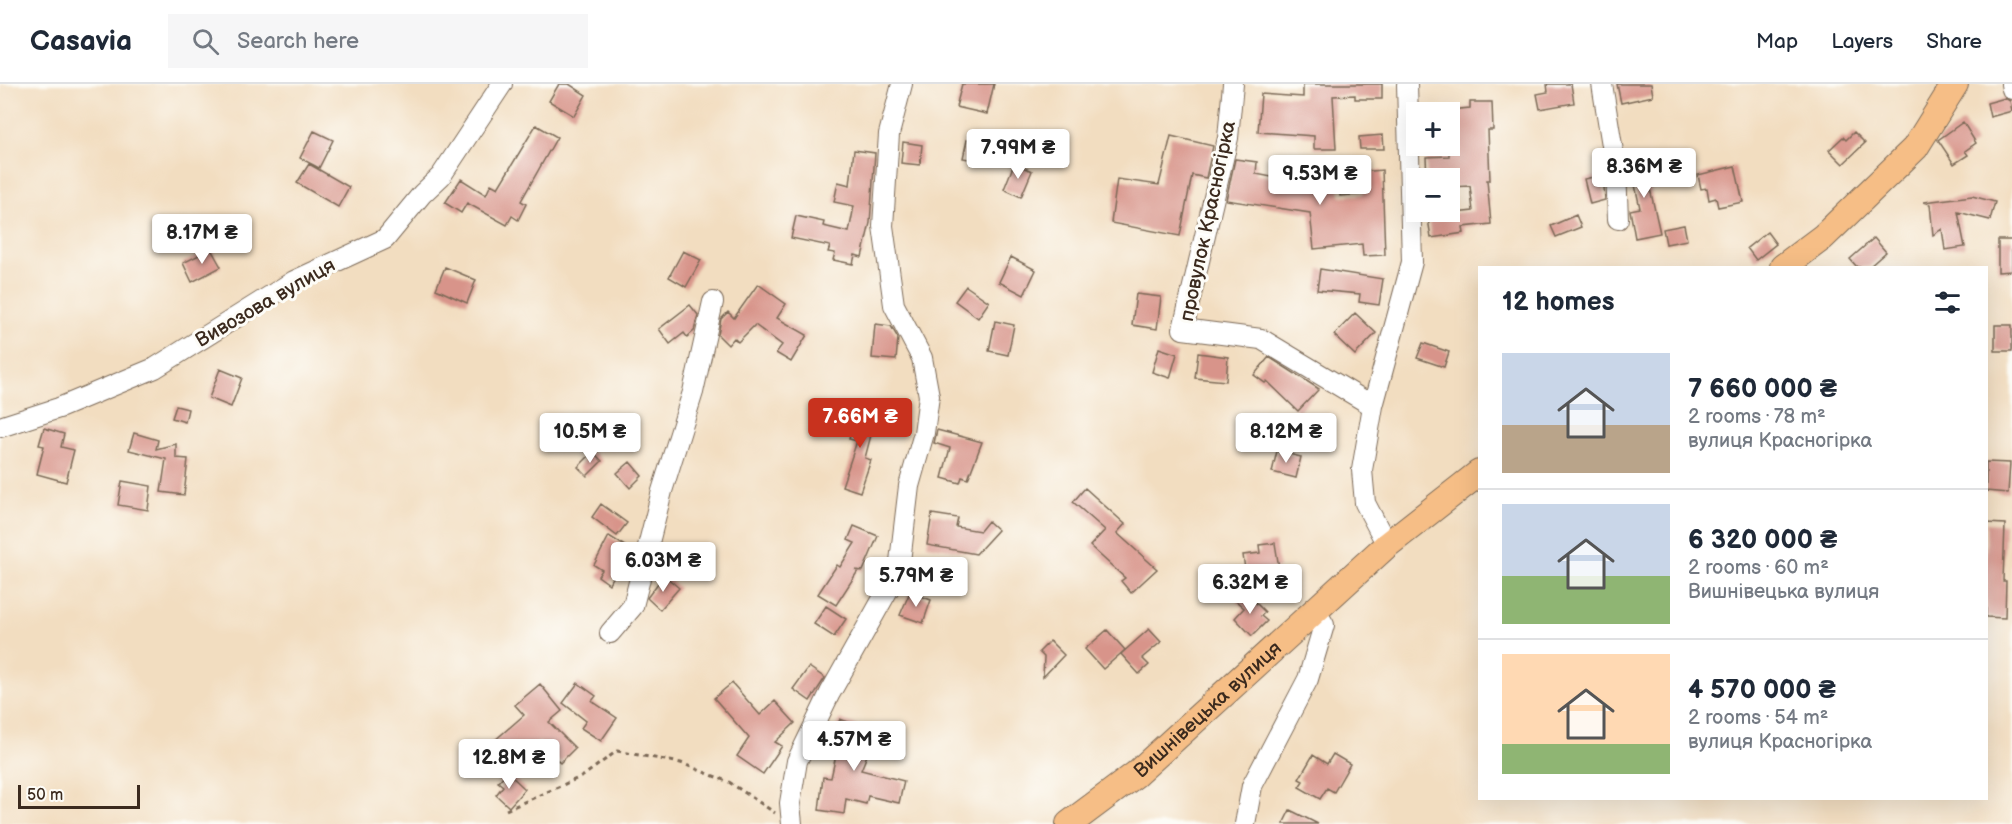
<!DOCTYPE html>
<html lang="en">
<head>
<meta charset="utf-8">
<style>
	body { margin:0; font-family:"Balsamiq Sans",sans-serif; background:#f6f6f7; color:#1f2937; height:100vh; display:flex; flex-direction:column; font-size:22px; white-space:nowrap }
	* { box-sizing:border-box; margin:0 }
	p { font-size:20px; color:#747a83 }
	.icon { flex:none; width:33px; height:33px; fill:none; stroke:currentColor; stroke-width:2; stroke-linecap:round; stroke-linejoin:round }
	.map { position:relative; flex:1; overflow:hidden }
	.details { position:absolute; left:1478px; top:182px; width:510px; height:534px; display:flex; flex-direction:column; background:#fff; border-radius:0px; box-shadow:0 6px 24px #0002 }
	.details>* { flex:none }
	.tools { position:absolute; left:1406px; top:18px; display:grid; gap:12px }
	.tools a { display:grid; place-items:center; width:54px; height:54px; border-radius:0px; background:#fff; box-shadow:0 6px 24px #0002; font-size:30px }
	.scale { position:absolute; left:18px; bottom:15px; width:122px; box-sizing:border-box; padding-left:6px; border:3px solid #3b2a1e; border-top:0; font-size:16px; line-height:21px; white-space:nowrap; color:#3b2a1e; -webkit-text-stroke:4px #fdfcf7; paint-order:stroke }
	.price { position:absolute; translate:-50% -51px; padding:0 14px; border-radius:6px; background:#fff; color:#222; font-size:20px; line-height:39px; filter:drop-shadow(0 2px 3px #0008) }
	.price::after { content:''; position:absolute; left:50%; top:36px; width:18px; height:14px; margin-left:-9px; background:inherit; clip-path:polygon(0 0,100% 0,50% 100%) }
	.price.active { background:#c8321e; color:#fff }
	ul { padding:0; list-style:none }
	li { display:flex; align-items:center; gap:18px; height:150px; padding:0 24px }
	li+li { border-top:2px solid #e0e1e3 }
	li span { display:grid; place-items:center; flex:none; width:168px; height:120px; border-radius:0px; color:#555 }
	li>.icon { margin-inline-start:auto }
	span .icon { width:72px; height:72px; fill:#fffc; stroke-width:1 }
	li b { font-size:26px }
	h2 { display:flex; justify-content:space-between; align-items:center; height:72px; padding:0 24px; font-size:26px }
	header { display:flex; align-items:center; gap:36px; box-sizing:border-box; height:84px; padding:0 30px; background:#fff; border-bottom:2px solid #e0e1e3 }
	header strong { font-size:28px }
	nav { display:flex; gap:33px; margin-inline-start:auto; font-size:21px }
	.search { width:420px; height:54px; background:#f6f6f7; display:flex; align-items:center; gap:15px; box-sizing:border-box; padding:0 21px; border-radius:0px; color:#747a83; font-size:22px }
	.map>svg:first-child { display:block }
</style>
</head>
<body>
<header>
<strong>Casavia</strong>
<div class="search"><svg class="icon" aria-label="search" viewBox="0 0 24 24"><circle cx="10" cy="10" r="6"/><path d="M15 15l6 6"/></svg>Search here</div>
<nav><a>Map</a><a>Layers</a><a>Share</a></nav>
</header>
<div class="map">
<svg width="2012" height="740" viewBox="0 0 2012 740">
	<rect width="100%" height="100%" fill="#fdfcf7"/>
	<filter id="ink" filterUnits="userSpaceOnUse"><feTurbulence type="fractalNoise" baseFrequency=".0167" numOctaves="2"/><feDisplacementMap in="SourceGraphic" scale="12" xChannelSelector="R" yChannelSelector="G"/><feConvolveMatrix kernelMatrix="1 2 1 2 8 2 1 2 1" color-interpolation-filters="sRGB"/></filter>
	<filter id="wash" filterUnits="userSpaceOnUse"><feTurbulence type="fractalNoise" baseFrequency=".008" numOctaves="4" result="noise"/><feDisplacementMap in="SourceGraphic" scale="24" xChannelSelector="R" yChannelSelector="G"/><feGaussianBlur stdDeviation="1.35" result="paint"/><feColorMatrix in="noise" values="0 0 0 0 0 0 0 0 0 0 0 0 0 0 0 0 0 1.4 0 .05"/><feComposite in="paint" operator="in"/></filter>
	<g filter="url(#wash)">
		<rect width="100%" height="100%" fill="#f2ddc0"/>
		<g id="blocks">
			<path fill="#d8948a" d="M 559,0 L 569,0 L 586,11 L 574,32 L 549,17 Z
				M 962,0 L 994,0 L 987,30 L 956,23 Z
				M 1303,0 L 1382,0 L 1382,15 L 1355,15 L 1355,11 L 1333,12 L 1336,65 L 1314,65 L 1314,52 L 1258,48 L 1261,10 L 1303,13 Z
				M 1547,0 L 1571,0 L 1574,19 L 1540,25 L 1537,10 L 1548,8 Z
				M 1617,0 L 1651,0 L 1653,12 L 1621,19 Z
				M 2005,14 L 2010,17 L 2012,27 L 1990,33 L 1987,19 Z
				M 1470,18 L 1492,18 L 1493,46 L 1488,46 L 1490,96 L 1487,96 L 1491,140 L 1463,143 L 1464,149 L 1431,154 L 1427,128 L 1446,128 L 1446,130 L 1473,127 L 1470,102 L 1449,103 L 1449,94 L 1427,94 L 1426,73 L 1449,72 L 1449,26 L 1470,24 Z
				M 1963,38 L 1976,59 L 1965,67 L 1968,71 L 1954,80 L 1938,56 Z
				M 536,41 L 557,53 L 521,117 L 526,120 L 518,136 L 512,132 L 507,141 L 467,119 L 461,129 L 445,119 L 461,95 L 486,111 L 491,100 L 498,104 Z
				M 314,47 L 333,56 L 319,84 L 300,74 Z
				M 1854,48 L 1865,59 L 1843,80 L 1829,66 L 1843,53 L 1846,56 Z
				M 1383,51 L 1384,65 L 1360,65 L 1359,53 Z
				M 1171,52 L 1213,62 L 1206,94 L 1192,91 L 1180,152 L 1111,139 L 1117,95 L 1159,101 Z
				M 967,56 L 998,63 L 995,80 L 963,74 Z
				M 903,58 L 922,61 L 920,81 L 901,79 Z
				M 854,66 L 875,69 L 870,139 L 862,173 L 855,171 L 853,180 L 833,176 L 835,169 L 828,168 L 830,162 L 791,154 L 796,132 L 824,138 L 823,142 L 849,148 L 854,122 L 834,118 L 838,98 L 850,101 Z
				M 1652,73 L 1658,98 L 1649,100 L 1660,149 L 1635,154 L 1630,126 L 1640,124 L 1630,78 Z
				M 1235,75 L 1257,78 L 1256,90 L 1316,102 L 1315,91 L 1338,89 L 1340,112 L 1364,110 L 1362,88 L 1382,86 L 1385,171 L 1363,172 L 1362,160 L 1314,165 L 1310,129 L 1226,116 Z
				M 309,80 L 349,103 L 338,123 L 297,99 Z
				M 1014,80 L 1032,87 L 1021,113 L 1004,105 Z
				M 1735,82 L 1743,118 L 1718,123 L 1716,114 L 1709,116 L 1707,104 L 1701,105 L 1698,91 Z
				M 1603,91 L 1605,116 L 1590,120 L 1584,95 Z
				M 1972,112 L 1995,118 L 1990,136 L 1958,128 L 1965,163 L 1945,166 L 1942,145 L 1933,151 L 1930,120 L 1924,118 Z
				M 1576,131 L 1581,143 L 1556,153 L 1551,142 Z
				M 1684,141 L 1687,156 L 1666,160 L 1663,145 Z
				M 1767,148 L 1776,160 L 1756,176 L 1747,164 Z
				M 1874,154 L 1886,168 L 1869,183 L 1857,183 L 1850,175 Z
				M 1998,156 L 2012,156 L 2012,187 L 1998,188 Z
				M 211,165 L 221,183 L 192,198 L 183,179 Z
				M 683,167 L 701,176 L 686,203 L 669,193 Z
				M 1011,173 L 1036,186 L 1024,211 L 999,198 Z
				M 445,183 L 476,196 L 467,219 L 436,205 Z
				M 1320,185 L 1383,195 L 1379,221 L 1359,218 L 1360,210 L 1317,206 Z
				M 758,200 L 786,220 L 777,234 L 807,251 L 791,278 L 776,269 L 782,261 L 755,241 L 738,258 L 734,254 L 728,261 L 718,251 L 721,235 L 728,228 L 734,234 Z
				M 966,202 L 989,218 L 978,234 L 955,217 Z
				M 1136,210 L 1161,213 L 1157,245 L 1132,241 Z
				M 690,221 L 698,231 L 694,247 L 687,253 L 684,249 L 670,260 L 659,245 Z
				M 1355,229 L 1376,249 L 1355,271 L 1334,251 Z
				M 995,237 L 1014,241 L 1008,271 L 989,267 Z
				M 875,240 L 891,242 L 898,254 L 896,276 L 872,274 Z
				M 1995,241 L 2012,241 L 2012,267 L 1995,267 Z
				M 1423,259 L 1449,268 L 1444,283 L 1417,274 Z
				M 1159,264 L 1177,270 L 1170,294 L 1152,288 Z
				M 1198,269 L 1228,273 L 1226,297 L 1195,294 Z
				M 1269,273 L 1319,305 L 1298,327 L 1267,297 L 1265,299 L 1254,291 Z
				M 220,285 L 242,294 L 231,323 L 209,314 Z
				M 176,322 L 188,325 L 185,338 L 172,334 Z
				M 858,323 L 877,328 L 865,374 L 871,376 L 860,408 L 842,402 L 857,357 L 849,355 Z
				M 44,344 L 64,350 L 61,363 L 74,366 L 66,398 L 37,390 L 44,362 L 39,361 Z
				M 937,346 L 982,358 L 968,395 L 962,393 L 960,399 L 942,394 L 950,364 L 934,359 Z
				M 134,349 L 158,356 L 156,365 L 176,360 L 176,374 L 188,375 L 184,411 L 161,408 L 166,375 L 129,366 Z
				M 1277,367 L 1301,373 L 1296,394 L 1272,388 Z
				M 593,368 L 602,377 L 587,392 L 578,383 Z
				M 630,378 L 642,392 L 630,404 L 617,389 Z
				M 1986,378 L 2010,379 L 2008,409 L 1986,407 Z
				M 122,397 L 151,402 L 148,426 L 118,421 Z
				M 1085,404 L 1125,440 L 1117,449 L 1157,485 L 1131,509 L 1121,497 L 1125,494 L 1090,462 L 1105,446 L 1073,418 Z
				M 601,420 L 627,439 L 617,452 L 592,433 Z
				M 932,430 L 958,434 L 956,443 L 980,447 L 988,437 L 998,446 L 976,470 L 927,461 Z
				M 1986,439 L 2005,440 L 2003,497 L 2006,497 L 2005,534 L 1986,533 Z
				M 854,442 L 878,452 L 863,487 L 855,486 L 858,487 L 836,521 L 818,510 L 837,481 L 840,483 L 855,459 L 848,456 Z
				M 609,452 L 631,466 L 609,500 L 598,492 L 602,486 L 594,481 Z
				M 1275,459 L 1279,484 L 1265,485 L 1267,497 L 1247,500 L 1243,471 L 1260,469 L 1259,461 Z
				M 912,475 L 928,476 L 927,491 L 910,490 Z
				M 664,491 L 679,504 L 660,526 L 647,514 Z
				M 910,508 L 931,516 L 923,539 L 900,531 Z
				M 1245,508 L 1265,528 L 1261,532 L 1267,537 L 1252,552 L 1235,534 L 1244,524 L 1236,517 Z
				M 826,522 L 846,535 L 834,553 L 814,540 Z
				M 1149,545 L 1161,558 L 1142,574 L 1149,581 L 1139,590 L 1121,570 Z
				M 1107,546 L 1125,566 L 1103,585 L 1085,565 Z
				M 1050,557 L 1064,571 L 1043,593 L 1044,573 L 1039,568 Z
				M 809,583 L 825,594 L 810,617 L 793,605 Z
				M 578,599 L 596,612 L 592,617 L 617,634 L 601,657 L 581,644 L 586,637 L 563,619 Z
				M 732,599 L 760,631 L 775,617 L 795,639 L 775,658 L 782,662 L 763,690 L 737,672 L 749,654 L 714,614 Z
				M 540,600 L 562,627 L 549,638 L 575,664 L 560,679 L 539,658 L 506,687 L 486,664 L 524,631 L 515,621 Z
				M 840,635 L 876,649 L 861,686 L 904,697 L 899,719 L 868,712 L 866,720 L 846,715 L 844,730 L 819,726 L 823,693 L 831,694 L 836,671 L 827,668 Z
				M 1333,670 L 1350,680 L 1334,708 L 1327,704 L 1320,715 L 1299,703 L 1303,697 L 1299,695 L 1313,671 L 1327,680 Z
				M 507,688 L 525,705 L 509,723 L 496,711 L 503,702 L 498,698 Z
				M 1290,726 L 1318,740 L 1283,740 Z"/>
		</g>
	</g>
	<g filter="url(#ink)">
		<use href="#blocks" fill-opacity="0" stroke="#7b6957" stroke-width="1.5"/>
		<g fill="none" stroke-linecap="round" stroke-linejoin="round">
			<g stroke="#7b6957" stroke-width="22">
				<path id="minor" d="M 1233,0 L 1228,54 L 1183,245 L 1261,255 L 1373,322
					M 1602,0 L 1616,86 L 1618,135
					M 2011,0 L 2012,5
					M 0,343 L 59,324 L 155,284 L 294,197 L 385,155 L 422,110 L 441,92 L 502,0
					M 1387,461 L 1365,419 L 1362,386 L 1373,322 L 1412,178 L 1407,0
					M 610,549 L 633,522 L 662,407 L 693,308 L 713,218
					M 792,740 L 790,719 L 797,677 L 830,609 L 899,486 L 909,402 L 924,349 L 929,312 L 922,274 L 894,221 L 883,142 L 889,50 L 902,0
					M 1245,740 L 1252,702 L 1308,595 L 1324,541 L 1315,526"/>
			</g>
			<g stroke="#7b6957" stroke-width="28">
				<g id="major">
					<path d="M 1783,183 L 1823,153 L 1915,64 L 1955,0"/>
					<path id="s1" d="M 1069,740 L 1136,690 L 1387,461 L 1479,389"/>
				</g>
			</g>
			<path stroke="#7b6957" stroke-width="3" stroke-dasharray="4.5 4.5" stroke-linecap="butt" d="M 506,726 L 583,692 L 617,667 L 681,679 L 729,698 L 775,729"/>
			<use href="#minor" stroke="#fff" stroke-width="20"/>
			<use href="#major" stroke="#f6be86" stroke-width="26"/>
		</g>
	</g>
	<g text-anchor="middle" stroke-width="6" stroke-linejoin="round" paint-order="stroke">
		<g font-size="20" fill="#3b2a1e" stroke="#fdfcf7">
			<text transform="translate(1207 137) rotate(-78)" y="7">провулок Красногірка</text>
			<text transform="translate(265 218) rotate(-30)" y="7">Вивозова вулиця</text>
			<text dy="7" stroke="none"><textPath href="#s1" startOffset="180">Вишнівецька вулиця</textPath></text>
		</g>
	</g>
</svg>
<div class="tools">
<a>+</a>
<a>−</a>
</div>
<div class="scale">50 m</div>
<b class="price" style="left:1018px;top:96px">7.99M ₴</b>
<b class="price" style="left:1644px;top:115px">8.36M ₴</b>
<b class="price" style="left:1320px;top:122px">9.53M ₴</b>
<b class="price" style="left:202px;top:181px">8.17M ₴</b>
<b class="price active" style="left:860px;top:365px">7.66M ₴</b>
<b class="price" style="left:590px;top:380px">10.5M ₴</b>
<b class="price" style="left:1286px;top:380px">8.12M ₴</b>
<b class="price" style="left:663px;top:509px">6.03M ₴</b>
<b class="price" style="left:916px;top:524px">5.79M ₴</b>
<b class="price" style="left:1250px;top:531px">6.32M ₴</b>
<b class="price" style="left:854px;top:688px">4.57M ₴</b>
<b class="price" style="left:509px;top:706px">12.8M ₴</b>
<section class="details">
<h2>12 homes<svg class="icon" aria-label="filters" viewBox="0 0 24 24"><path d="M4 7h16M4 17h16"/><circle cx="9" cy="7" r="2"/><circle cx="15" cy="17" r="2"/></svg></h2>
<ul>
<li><span style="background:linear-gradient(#c9d6e8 60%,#b9a48a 0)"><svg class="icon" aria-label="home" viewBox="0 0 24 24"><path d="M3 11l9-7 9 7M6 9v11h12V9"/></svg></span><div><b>7 660 000 ₴</b><p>2 rooms · 78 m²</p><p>вулиця Красногірка</p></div></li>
<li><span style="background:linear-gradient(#c9d6e8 60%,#8fb573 0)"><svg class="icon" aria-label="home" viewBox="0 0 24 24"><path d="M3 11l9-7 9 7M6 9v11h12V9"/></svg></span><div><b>6 320 000 ₴</b><p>2 rooms · 60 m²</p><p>Вишнівецька вулиця</p></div></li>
<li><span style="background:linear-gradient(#ffd9b3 75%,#8fb573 0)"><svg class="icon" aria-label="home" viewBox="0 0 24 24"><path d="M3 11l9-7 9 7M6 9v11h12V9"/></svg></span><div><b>4 570 000 ₴</b><p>2 rooms · 54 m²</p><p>вулиця Красногірка</p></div></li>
</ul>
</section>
</div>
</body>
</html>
